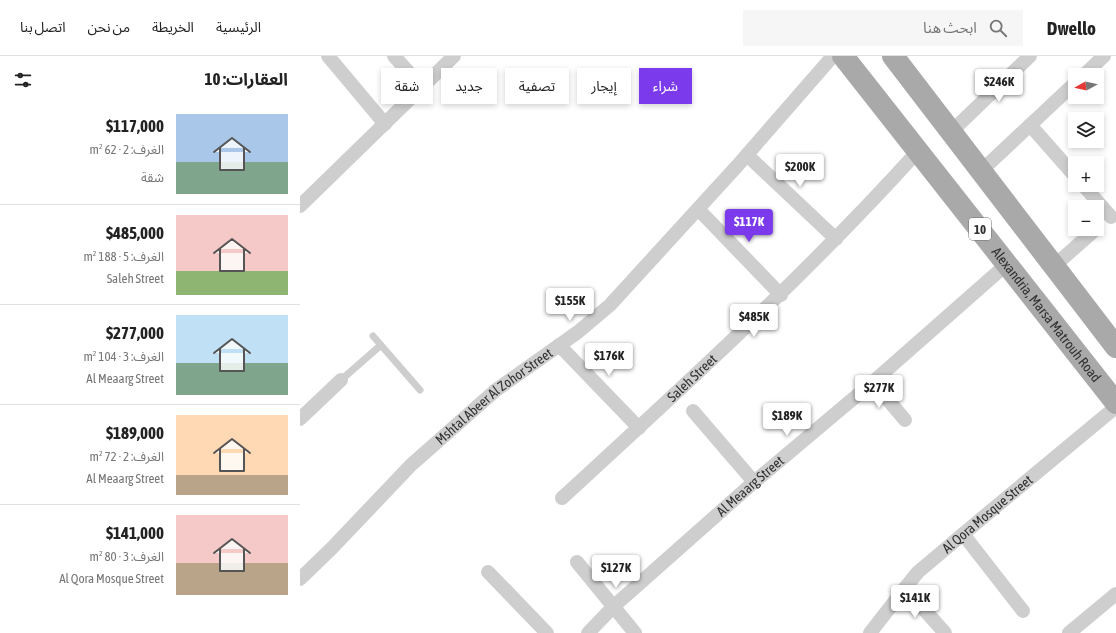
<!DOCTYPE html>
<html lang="ar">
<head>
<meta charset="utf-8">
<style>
	body { margin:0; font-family:"Asap Condensed","Noto Sans Arabic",sans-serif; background:#f6f6f6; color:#222; direction:rtl; height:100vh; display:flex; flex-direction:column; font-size:15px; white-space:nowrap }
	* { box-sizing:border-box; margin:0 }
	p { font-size:13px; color:#767676 }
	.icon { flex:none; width:22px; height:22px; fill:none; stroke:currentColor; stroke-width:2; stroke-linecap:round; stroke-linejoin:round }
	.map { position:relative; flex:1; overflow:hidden; direction:ltr }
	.details { display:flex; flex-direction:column; background:#fff; width:300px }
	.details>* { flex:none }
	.hud { position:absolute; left:12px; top:12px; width:380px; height:36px; direction:rtl; display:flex; gap:8px }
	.needle { width:26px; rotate:262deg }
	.buttons { position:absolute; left:768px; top:12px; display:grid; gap:8px }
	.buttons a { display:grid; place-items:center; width:36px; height:36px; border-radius:0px; background:#fff; box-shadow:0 2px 6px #0003; font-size:20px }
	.price { position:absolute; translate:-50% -34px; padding:0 9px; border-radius:4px; background:#fff; color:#222; font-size:13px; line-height:26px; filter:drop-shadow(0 1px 2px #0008) }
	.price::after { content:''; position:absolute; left:50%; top:24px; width:12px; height:9px; margin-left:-6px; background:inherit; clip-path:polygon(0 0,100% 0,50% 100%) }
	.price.selected { background:#7c3aed; color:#fff }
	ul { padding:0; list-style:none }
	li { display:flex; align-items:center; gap:12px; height:100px; padding:0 12px }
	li+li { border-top:1px solid #e0e0e0 }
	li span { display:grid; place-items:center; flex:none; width:112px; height:80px; border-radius:0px; color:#555 }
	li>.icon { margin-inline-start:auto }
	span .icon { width:48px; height:48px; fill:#fffc; stroke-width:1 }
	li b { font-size:17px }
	h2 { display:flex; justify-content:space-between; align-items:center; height:48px; padding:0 12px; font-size:17px }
	.pill { padding:0 14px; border-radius:0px; background:#fff; box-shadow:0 2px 6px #0003; font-size:14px; line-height:36px }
	.pill.selected { background:#7c3aed; color:#fff }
	header { display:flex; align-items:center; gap:24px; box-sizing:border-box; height:56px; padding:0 20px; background:#fff; border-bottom:1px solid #e0e0e0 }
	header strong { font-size:19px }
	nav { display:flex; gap:22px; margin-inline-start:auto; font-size:14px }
	.search { width:280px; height:36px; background:#f6f6f6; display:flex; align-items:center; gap:10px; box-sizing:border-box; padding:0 14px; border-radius:0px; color:#767676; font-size:15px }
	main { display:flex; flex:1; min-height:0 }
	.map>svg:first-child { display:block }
</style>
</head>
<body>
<header>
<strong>Dwello</strong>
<div class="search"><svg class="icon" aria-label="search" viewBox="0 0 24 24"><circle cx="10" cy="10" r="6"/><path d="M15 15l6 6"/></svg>ابحث هنا</div>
<nav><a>الرئيسية</a><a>الخريطة</a><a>من نحن</a><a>اتصل بنا</a></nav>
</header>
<main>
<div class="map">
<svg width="816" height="577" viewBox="0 0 816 577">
	<rect width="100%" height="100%" fill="#fff"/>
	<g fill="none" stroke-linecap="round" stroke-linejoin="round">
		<path stroke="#cecece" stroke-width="7" d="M 73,280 L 120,334
			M 41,324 L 81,289"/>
		<g stroke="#cecece" stroke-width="14">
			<path d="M 28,0 L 85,68"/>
			<path d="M 94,0 L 122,31"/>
			<path d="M 784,19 L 804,0"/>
			<path d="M 730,69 L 775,120"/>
			<path d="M 651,76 L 730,0"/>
			<path d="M 447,99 L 536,183"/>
			<path d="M 681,115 L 775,27"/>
			<path d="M 783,129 L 811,161"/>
			<path d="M 0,150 L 154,0"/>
			<path d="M 398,153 L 481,239"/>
			<path d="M 754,210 L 796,173"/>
			<path d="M 259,289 L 339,372"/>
			<path d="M 573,326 L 605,364"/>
			<path d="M 393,355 L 454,426"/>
			<path d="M 0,363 L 41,324"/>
			<path id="s1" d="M 262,442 C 384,330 507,218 618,95"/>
			<path d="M 663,478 L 723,555"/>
			<path d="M 277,506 L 335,577"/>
			<path d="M 188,516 L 247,577"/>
			<path id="s2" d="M 0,523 L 32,492 L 111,409 L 196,334 L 278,276 L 310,249 L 438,109 L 533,0"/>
			<path d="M 605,532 L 645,577"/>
			<path id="s3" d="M 288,577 L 314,550 L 454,426 L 573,326 L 707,208"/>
			<path id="s4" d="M 570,577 L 605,532 L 618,516 L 693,453 L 816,351"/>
			<path d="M 769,577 L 816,538"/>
		</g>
		<g stroke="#a9a9a9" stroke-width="22">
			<path id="s5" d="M 543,0 L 816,347"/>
			<path d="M 593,0 L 816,291"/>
		</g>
	</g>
	<g text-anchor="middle" stroke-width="4" stroke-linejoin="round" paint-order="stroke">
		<rect fill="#fff" stroke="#6f6f6f" stroke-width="1" x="669" y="162" width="22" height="22" rx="3"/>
		<g font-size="13" font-weight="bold" fill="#313131">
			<text x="680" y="178">10</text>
		</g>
		<g font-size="14" fill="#313131" stroke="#fff">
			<text dy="5" stroke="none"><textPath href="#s5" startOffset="329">Alexandria, Marsa Matrouh Road</textPath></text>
			<text dy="5" stroke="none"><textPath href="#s1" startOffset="177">Saleh Street</textPath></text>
			<text dy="5" stroke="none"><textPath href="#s2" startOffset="267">Mshtal Abeer Al Zohor Street</textPath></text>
			<text dy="5" stroke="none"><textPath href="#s3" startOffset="219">Al Meaarg Street</textPath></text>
			<text dy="5" stroke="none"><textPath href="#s4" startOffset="168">Al Qora Mosque Street</textPath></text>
		</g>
	</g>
</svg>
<div class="buttons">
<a><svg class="needle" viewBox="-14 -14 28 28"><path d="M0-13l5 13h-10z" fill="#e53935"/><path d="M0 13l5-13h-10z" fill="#767676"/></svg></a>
<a><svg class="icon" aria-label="layers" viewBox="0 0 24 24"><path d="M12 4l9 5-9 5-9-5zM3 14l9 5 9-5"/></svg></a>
<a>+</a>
<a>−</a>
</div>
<b class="price" style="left:699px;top:47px">$246K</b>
<b class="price" style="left:500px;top:132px">$200K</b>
<b class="price selected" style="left:449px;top:187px">$117K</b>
<b class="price" style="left:270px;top:266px">$155K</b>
<b class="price" style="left:454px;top:282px">$485K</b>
<b class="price" style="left:309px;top:321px">$176K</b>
<b class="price" style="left:579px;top:353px">$277K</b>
<b class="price" style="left:487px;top:381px">$189K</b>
<b class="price" style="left:316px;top:533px">$127K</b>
<b class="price" style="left:615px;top:563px">$141K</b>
<div class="hud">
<a class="pill selected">شراء</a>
<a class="pill">إيجار</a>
<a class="pill">تصفية</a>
<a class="pill">جديد</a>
<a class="pill">شقة</a>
</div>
</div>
<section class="details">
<h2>العقارات: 10<svg class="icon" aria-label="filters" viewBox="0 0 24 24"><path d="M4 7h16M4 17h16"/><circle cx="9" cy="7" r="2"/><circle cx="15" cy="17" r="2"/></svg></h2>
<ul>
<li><span style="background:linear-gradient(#a9c7e8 60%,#7fa58c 0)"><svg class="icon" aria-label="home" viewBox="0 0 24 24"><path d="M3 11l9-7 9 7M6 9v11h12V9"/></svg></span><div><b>$117,000</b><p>الغرف: 2 · 62 m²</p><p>شقة</p></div></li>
<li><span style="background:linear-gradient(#f6c9c9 70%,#8fb573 0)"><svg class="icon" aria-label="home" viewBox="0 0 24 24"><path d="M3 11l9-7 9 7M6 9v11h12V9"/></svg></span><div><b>$485,000</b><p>الغرف: 5 · 188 m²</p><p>Saleh Street</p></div></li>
<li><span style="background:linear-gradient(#bfe0f5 60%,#7fa58c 0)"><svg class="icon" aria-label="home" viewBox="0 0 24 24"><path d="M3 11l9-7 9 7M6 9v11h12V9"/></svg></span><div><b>$277,000</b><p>الغرف: 3 · 104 m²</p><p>Al Meaarg Street</p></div></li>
<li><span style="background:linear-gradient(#ffd9b3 75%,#b9a48a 0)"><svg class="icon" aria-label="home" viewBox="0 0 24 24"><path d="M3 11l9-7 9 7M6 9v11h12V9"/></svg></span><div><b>$189,000</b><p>الغرف: 2 · 72 m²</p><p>Al Meaarg Street</p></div></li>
<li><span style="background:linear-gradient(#f6c9c9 60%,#b9a48a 0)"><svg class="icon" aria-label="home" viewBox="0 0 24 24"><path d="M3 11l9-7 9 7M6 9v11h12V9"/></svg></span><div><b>$141,000</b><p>الغرف: 3 · 80 m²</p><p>Al Qora Mosque Street</p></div></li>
</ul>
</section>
</main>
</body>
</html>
